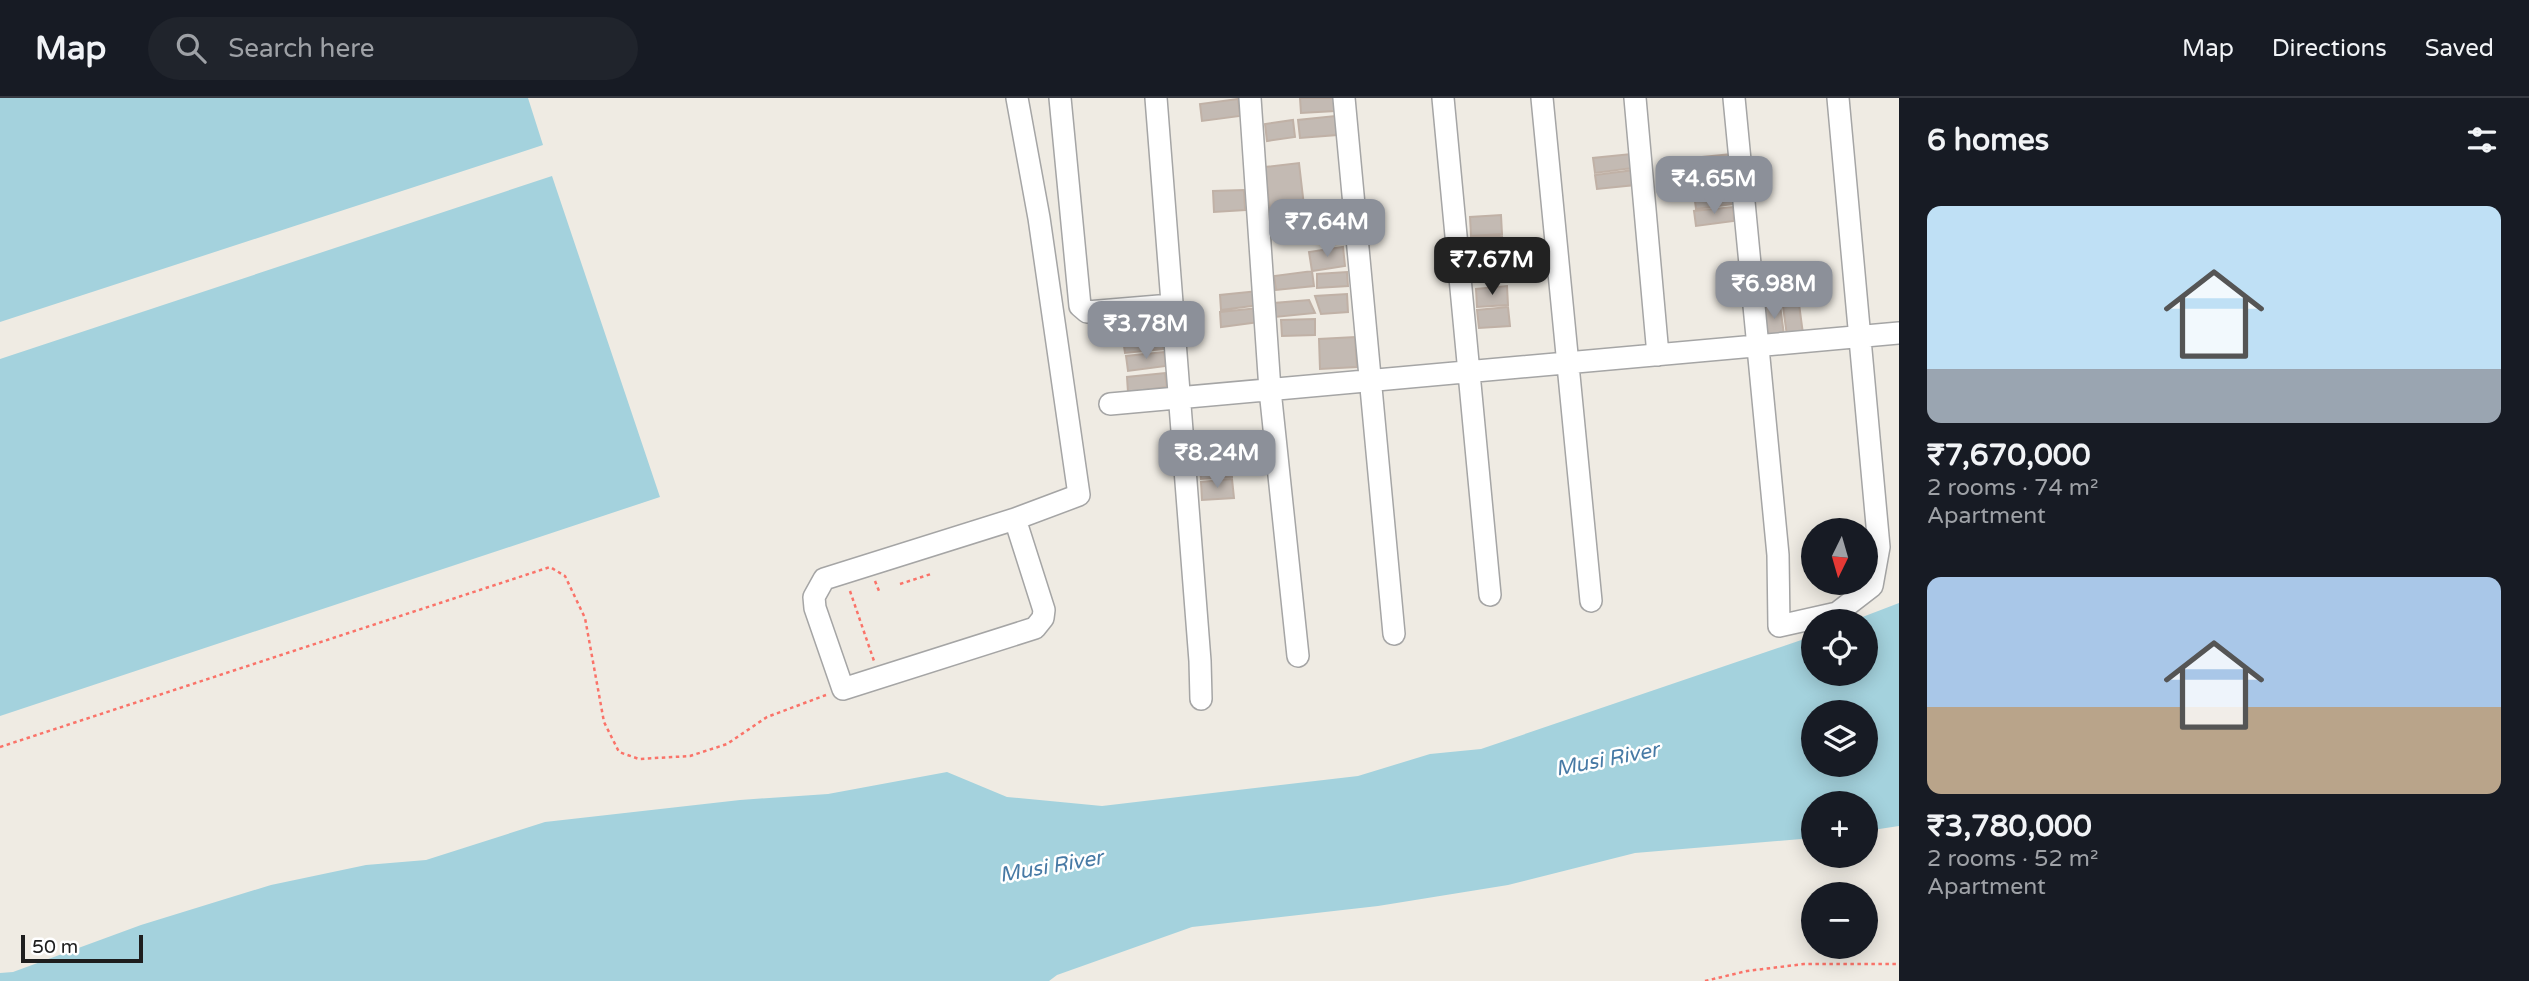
<!DOCTYPE html>
<html lang="en">
<head>
<meta charset="utf-8">
<style>
	body { margin:0; font-family:"Varela Round",sans-serif; background:#20242c; color:#f1f3f6; height:100vh; display:flex; flex-direction:column; font-size:26px; white-space:nowrap }
	* { box-sizing:border-box; margin:0 }
	p { font-size:23px; color:#9ea1a6 }
	.icon { flex:none; width:38px; height:38px; fill:none; stroke:currentColor; stroke-width:2; stroke-linecap:round; stroke-linejoin:round }
	.map { position:relative; flex:1; overflow:hidden }
	.sheet { display:flex; flex-direction:column; background:#171b24; width:630px }
	.sheet>* { flex:none }
	.needle { width:46px; rotate:185deg }
	.tools { position:absolute; left:1801px; top:420px; display:grid; gap:14px }
	.tools a { display:grid; place-items:center; width:77px; height:77px; border-radius:50%; background:#171b24; box-shadow:0 4px 18px #0003; font-size:35px }
	.scale { position:absolute; left:21px; bottom:18px; width:122px; box-sizing:border-box; padding-left:7px; border:4px solid #1e1e1e; border-top:0; font-size:19px; line-height:24px; white-space:nowrap; color:#1e1e1e; -webkit-text-stroke:5px #fff; paint-order:stroke }
	.price { position:absolute; translate:-50% -60px; padding:0 16px; border-radius:14px; background:#8c9099; color:#fff; font-size:23px; line-height:46px; filter:drop-shadow(0 2px 4px #0008) }
	.price::after { content:''; position:absolute; left:50%; top:42px; width:21px; height:16px; margin-left:-10px; background:inherit; clip-path:polygon(0 0,100% 0,50% 100%) }
	.price.active { background:#222; color:#fff }
	ul { padding:0; list-style:none }
	li { display:grid; align-content:center; gap:14px; height:371px; padding:0 28px }
	li span { display:grid; place-items:center; height:217px; border-radius:14px; color:#555 }
	li>.icon { margin-inline-start:auto }
	span .icon { width:126px; height:126px; fill:#fffc; stroke-width:1 }
	li b { font-size:30px }
	h2 { display:flex; justify-content:space-between; align-items:center; height:84px; padding:0 28px; font-size:30px }
	header { display:flex; align-items:center; gap:42px; box-sizing:border-box; height:98px; padding:0 35px; background:#171b24; border-bottom:2px solid #363941 }
	header strong { font-size:33px }
	nav { display:flex; gap:38px; margin-inline-start:auto; font-size:24px }
	.search { width:490px; height:63px; background:#20242c; display:flex; align-items:center; gap:18px; box-sizing:border-box; padding:0 24px; border-radius:38px; color:#9ea1a6; font-size:26px }
	main { display:flex; flex:1; min-height:0 }
	.map>svg:first-child { display:block }
</style>
</head>
<body>
<header>
<strong>Map</strong>
<div class="search"><svg class="icon" aria-label="search" viewBox="0 0 24 24"><circle cx="10" cy="10" r="6"/><path d="M15 15l6 6"/></svg>Search here</div>
<nav><a>Map</a><a>Directions</a><a>Saved</a></nav>
</header>
<main>
<div class="map">
<svg width="1899" height="883" viewBox="0 0 1899 883">
	<rect width="100%" height="100%" fill="#efebe3"/>
	<path fill="#a4d2dd" fill-rule="evenodd" d="M 0,0 L 528,0 L 543,47 L 0,224 Z
		M 552,78 L 660,399 L 0,618 L 0,261 Z
		M 1899,505 L 1899,728 L 1866,733 L 1866,705 L 1813,705 L 1813,740 L 1635,755 L 1508,787 L 1378,808 L 1192,829 L 1057,877 L 1049,883 L 0,883 L 0,875 L 13,874 L 141,827 L 271,787 L 366,767 L 426,762 L 545,724 L 740,702 L 828,696 L 947,674 L 1007,699 L 1102,708 L 1358,678 L 1430,656 L 1481,651 L 1813,538 L 1813,576 L 1866,576 L 1866,523 L 1852,523 ZM 1866,614 L 1866,667 L 1813,667 L 1813,614 Z"/>
	<path fill="#c3bab3" stroke="#c0b1a6" stroke-width="2" d="M 1300,0 L 1334,0 L 1335,13 L 1301,15 Z
		M 1238,1 L 1240,18 L 1202,23 L 1200,6 Z
		M 1335,18 L 1337,37 L 1300,40 L 1298,22 Z
		M 1293,22 L 1295,39 L 1267,43 L 1265,26 Z
		M 1631,56 L 1633,70 L 1595,75 L 1593,60 Z
		M 1731,56 L 1733,70 L 1695,75 L 1693,60 Z
		M 1299,65 L 1306,125 L 1272,129 L 1265,69 Z
		M 1634,72 L 1635,87 L 1597,91 L 1595,77 Z
		M 1730,75 L 1732,89 L 1693,94 L 1692,79 Z
		M 1244,92 L 1245,112 L 1214,114 L 1213,93 Z
		M 1732,92 L 1734,106 L 1696,111 L 1694,96 Z
		M 1308,107 L 1343,107 L 1344,124 L 1313,124 Z
		M 1733,109 L 1734,123 L 1696,128 L 1694,113 Z
		M 1501,117 L 1502,136 L 1471,138 L 1470,119 Z
		M 1347,129 L 1348,144 L 1311,146 L 1310,131 Z
		M 1502,138 L 1504,157 L 1473,159 L 1471,140 Z
		M 1343,149 L 1345,168 L 1312,173 L 1309,154 Z
		M 1312,173 L 1314,188 L 1276,192 L 1274,178 Z
		M 1347,174 L 1348,188 L 1317,190 L 1317,176 Z
		M 1507,188 L 1508,207 L 1477,209 L 1476,191 Z
		M 1258,193 L 1260,207 L 1221,212 L 1220,197 Z
		M 1347,196 L 1348,214 L 1321,216 L 1315,198 Z
		M 1309,202 L 1315,215 L 1275,219 L 1274,205 Z
		M 1799,206 L 1803,236 L 1787,238 L 1783,208 Z
		M 1780,207 L 1784,237 L 1768,239 L 1764,209 Z
		M 1508,209 L 1510,228 L 1479,230 L 1477,212 Z
		M 1258,210 L 1260,224 L 1221,229 L 1220,214 Z
		M 1161,219 L 1163,234 L 1125,238 L 1123,223 Z
		M 1315,221 L 1315,237 L 1282,238 L 1281,222 Z
		M 1162,236 L 1163,251 L 1125,255 L 1123,241 Z
		M 1355,239 L 1357,269 L 1320,271 L 1319,241 Z
		M 1164,254 L 1166,268 L 1128,273 L 1126,258 Z
		M 1165,275 L 1167,289 L 1128,294 L 1127,279 Z
		M 1231,360 L 1232,379 L 1201,381 L 1199,363 Z
		M 1232,381 L 1234,400 L 1202,402 L 1201,384 Z"/>
	<g fill="none" stroke-linecap="round" stroke-linejoin="round">
		<g stroke="#a5a5a5" stroke-width="24">
			<path id="minor" d="M 1060,0 L 1080,208 L 1087,214 L 1171,207
				M 1156,0 L 1200,563 L 1201,601
				M 1250,0 L 1270,292 L 1298,558
				M 1344,0 L 1394,536
				M 1443,0 L 1490,497
				M 1542,0 L 1591,503
				M 1635,0 L 1658,257
				M 1734,0 L 1778,457 L 1779,528 L 1837,515 L 1872,488 L 1879,449 L 1838,0
				M 1110,306 L 1899,235
				M 1015,421 L 1044,512 L 1043,520 L 1035,530 L 843,591 L 815,510 L 814,499 L 824,481 L 1015,421 L 1079,397 L 1039,120 L 1017,0"/>
		</g>
		<path stroke="#fa7369" stroke-width="2.5" stroke-dasharray="3.5 3.5" stroke-linecap="butt" d="M 875,483 L 879,493
			M 900,486 L 931,476
			M 850,493 L 874,563
			M 0,649 L 550,469 L 565,478 L 585,520 L 604,624 L 619,654 L 639,661 L 690,658 L 727,646 L 767,619 L 826,597
			M 1705,883 L 1747,873 L 1804,866 L 1899,866"/>
		<use href="#minor" stroke="#fff" stroke-width="21"/>
	</g>
	<g text-anchor="middle" stroke-width="5" stroke-linejoin="round" paint-order="stroke">
		<g font-size="21" font-style="italic" fill="#477aa5" stroke="#fff">
			<text transform="translate(1607 661) rotate(-11)" y="7">Musi River</text>
			<text transform="translate(1051 768) rotate(-10)" y="7">Musi River</text>
		</g>
	</g>
</svg>
<div class="tools">
<a><svg class="needle" viewBox="-14 -14 28 28"><path d="M0-13l5 13h-10z" fill="#e53935"/><path d="M0 13l5-13h-10z" fill="#9ea1a6"/></svg></a>
<a><svg class="icon" aria-label="locate" viewBox="0 0 24 24"><circle cx="12" cy="12" r="6"/><path d="M12 2v4M12 18v4M2 12h4M18 12h4"/></svg></a>
<a><svg class="icon" aria-label="layers" viewBox="0 0 24 24"><path d="M12 4l9 5-9 5-9-5zM3 14l9 5 9-5"/></svg></a>
<a>+</a>
<a>−</a>
</div>
<div class="scale">50 m</div>
<b class="price" style="left:1714px;top:118px">₹4.65M</b>
<b class="price" style="left:1327px;top:161px">₹7.64M</b>
<b class="price active" style="left:1492px;top:199px">₹7.67M</b>
<b class="price" style="left:1774px;top:223px">₹6.98M</b>
<b class="price" style="left:1146px;top:263px">₹3.78M</b>
<b class="price" style="left:1217px;top:392px">₹8.24M</b>
</div>
<section class="sheet">
<h2>6 homes<svg class="icon" aria-label="filters" viewBox="0 0 24 24"><path d="M4 7h16M4 17h16"/><circle cx="9" cy="7" r="2"/><circle cx="15" cy="17" r="2"/></svg></h2>
<ul>
<li><span style="background:linear-gradient(#bfe0f5 75%,#9aa5b1 0)"><svg class="icon" aria-label="home" viewBox="0 0 24 24"><path d="M3 11l9-7 9 7M6 9v11h12V9"/></svg></span><div><b>₹7,670,000</b><p>2 rooms · 74 m²</p><p>Apartment</p></div></li>
<li><span style="background:linear-gradient(#a9c7e8 60%,#b9a48a 0)"><svg class="icon" aria-label="home" viewBox="0 0 24 24"><path d="M3 11l9-7 9 7M6 9v11h12V9"/></svg></span><div><b>₹3,780,000</b><p>2 rooms · 52 m²</p><p>Apartment</p></div></li>
</ul>
</section>
</main>
</body>
</html>
